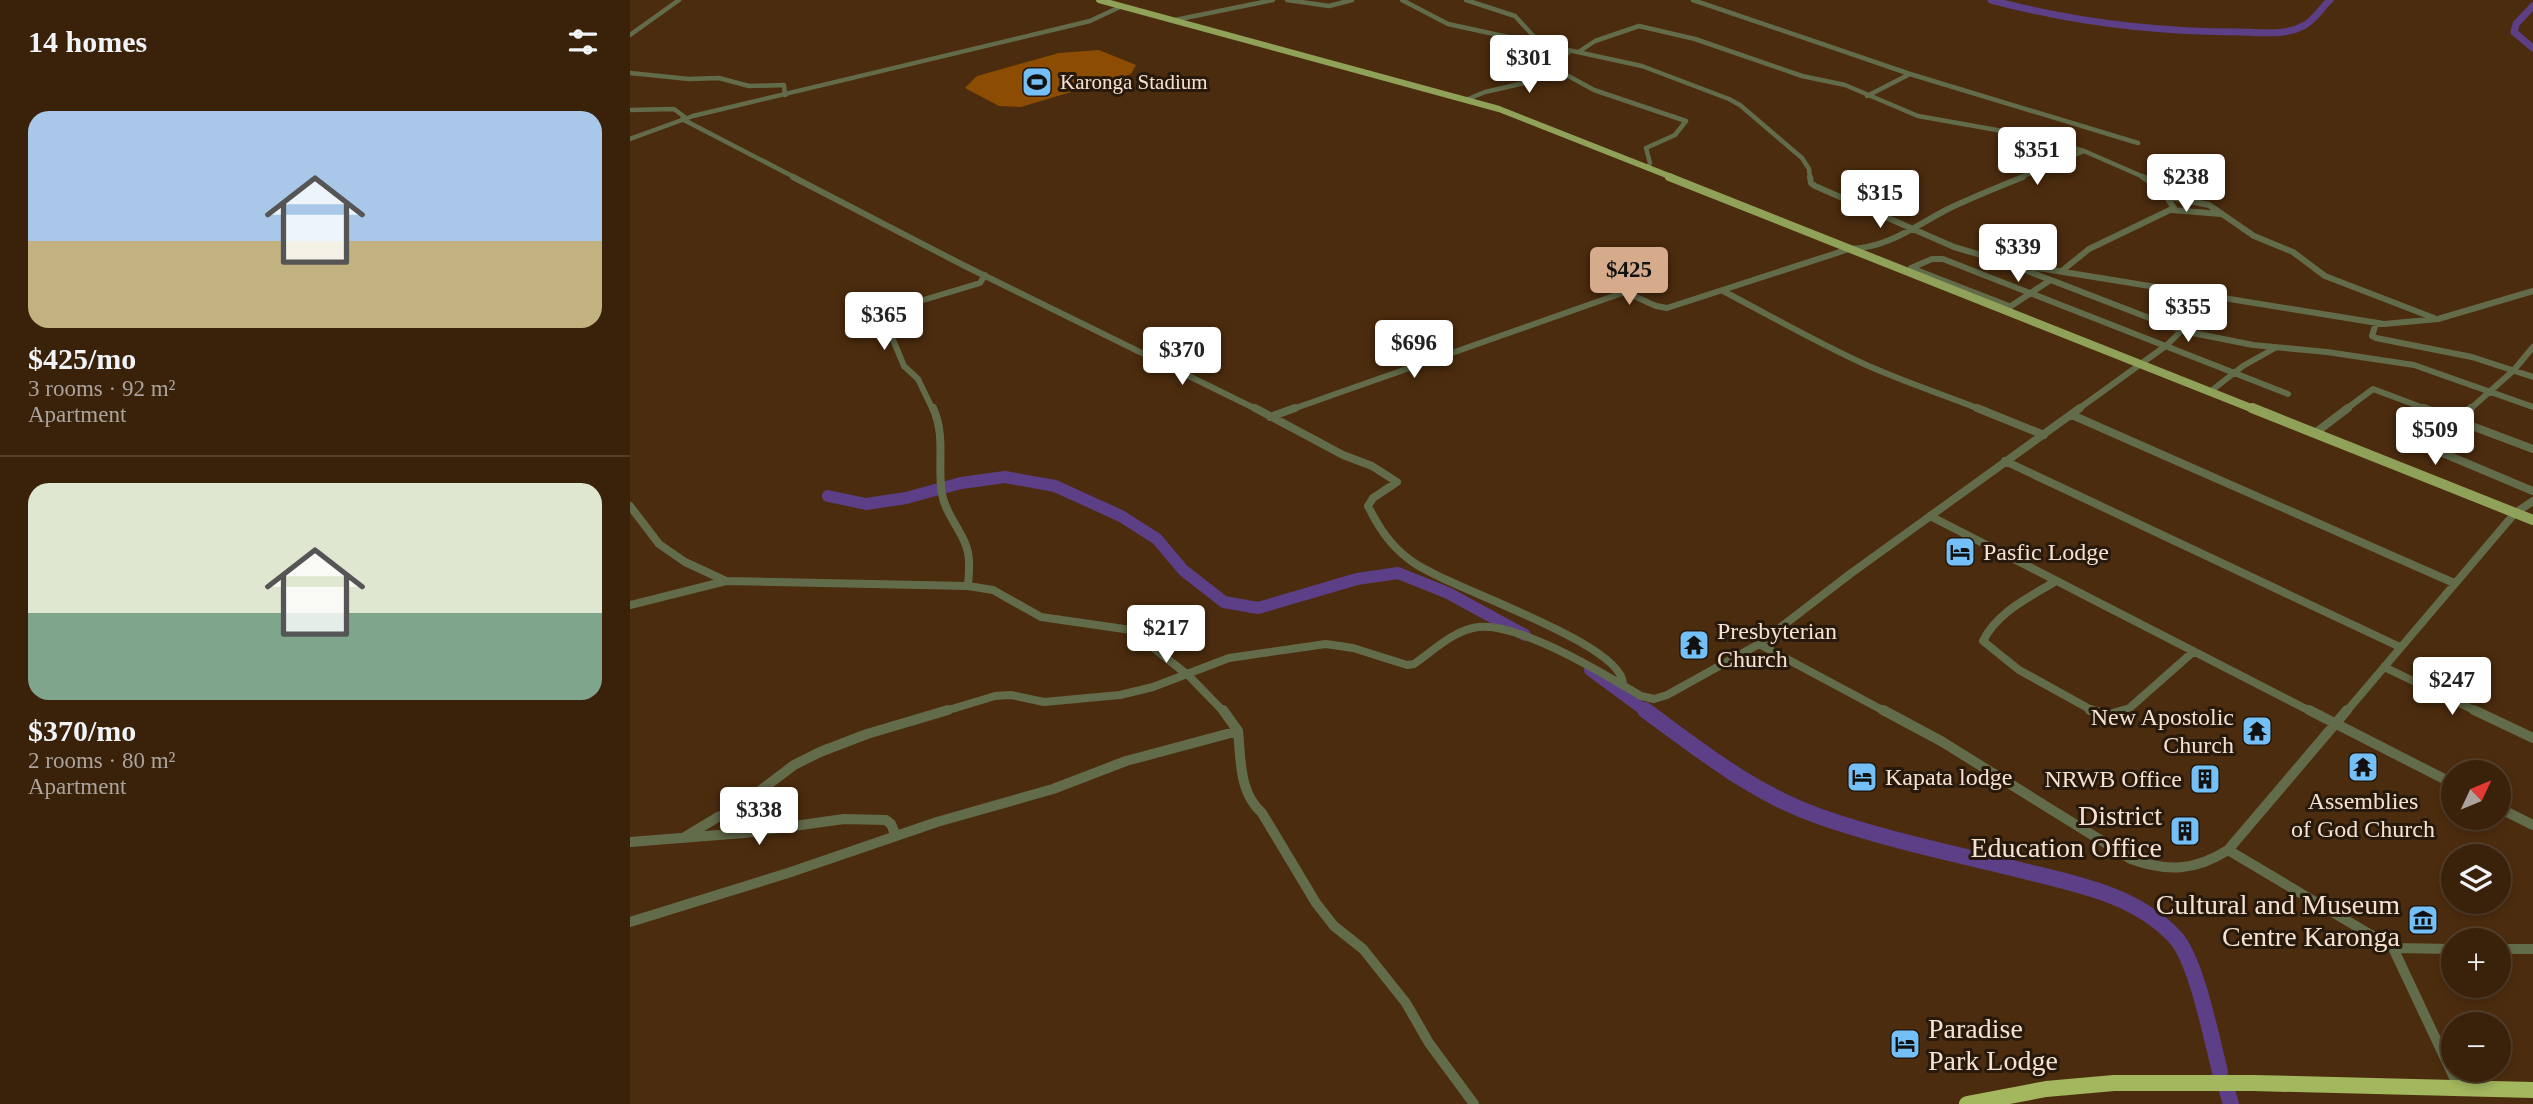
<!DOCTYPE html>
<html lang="en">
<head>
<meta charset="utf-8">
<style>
	body { margin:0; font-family:Georgia,serif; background:#442e18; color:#f1f3f6; height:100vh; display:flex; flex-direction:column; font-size:26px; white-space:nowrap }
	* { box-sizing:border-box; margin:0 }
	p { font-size:23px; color:#aba39c }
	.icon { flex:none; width:38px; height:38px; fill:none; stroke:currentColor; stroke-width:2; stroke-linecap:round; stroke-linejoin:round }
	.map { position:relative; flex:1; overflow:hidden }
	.details { display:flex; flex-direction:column; background:#39210a; width:630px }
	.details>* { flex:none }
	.needle { width:46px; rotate:46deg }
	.tools { position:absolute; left:1811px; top:760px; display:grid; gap:14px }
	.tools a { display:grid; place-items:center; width:70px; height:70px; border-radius:50%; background:#39210a; box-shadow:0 4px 10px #0003,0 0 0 2px #533e2b; font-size:35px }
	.price { position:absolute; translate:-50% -60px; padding:0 16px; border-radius:7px; background:#fff; color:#222; font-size:23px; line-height:46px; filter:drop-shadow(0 2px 4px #0008) }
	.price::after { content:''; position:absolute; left:50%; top:42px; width:21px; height:16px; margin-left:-10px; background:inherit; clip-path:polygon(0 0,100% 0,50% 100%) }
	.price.active { background:#d6ab8b; color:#111 }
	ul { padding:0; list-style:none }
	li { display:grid; align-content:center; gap:14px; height:371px; padding:0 28px }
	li+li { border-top:2px solid #533e2b }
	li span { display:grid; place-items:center; height:217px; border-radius:21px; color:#555 }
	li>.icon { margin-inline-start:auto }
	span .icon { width:126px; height:126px; fill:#fffc; stroke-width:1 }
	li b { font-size:30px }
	h2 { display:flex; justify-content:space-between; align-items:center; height:84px; padding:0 28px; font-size:30px }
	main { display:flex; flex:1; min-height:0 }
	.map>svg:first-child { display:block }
</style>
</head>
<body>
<main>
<section class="details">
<h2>14 homes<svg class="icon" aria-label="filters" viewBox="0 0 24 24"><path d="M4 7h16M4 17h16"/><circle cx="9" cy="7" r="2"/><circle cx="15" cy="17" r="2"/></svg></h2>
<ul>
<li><span style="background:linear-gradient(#a9c7e8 60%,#c2b280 0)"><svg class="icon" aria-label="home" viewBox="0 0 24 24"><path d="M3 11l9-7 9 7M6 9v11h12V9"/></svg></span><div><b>$425/mo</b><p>3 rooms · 92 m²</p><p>Apartment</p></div></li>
<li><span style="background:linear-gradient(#dfe7d0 60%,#7fa58c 0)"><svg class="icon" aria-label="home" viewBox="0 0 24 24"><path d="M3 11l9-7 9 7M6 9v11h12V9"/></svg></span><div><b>$370/mo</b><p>2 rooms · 80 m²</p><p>Apartment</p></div></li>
</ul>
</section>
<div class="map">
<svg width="1903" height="1104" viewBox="0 0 1903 1104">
	<rect width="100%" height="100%" fill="#4c2c0e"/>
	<path fill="#8c4d02" d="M 469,50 L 506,65 L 501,74 L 391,107 L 369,106 L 335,88 L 347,76 L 429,53 Z"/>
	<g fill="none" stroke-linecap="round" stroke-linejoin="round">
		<path stroke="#5c3f87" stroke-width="7" d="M 1361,0 C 1443,22 1525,32 1610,32 C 1630,32 1655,36 1673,26 C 1684,21 1691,8 1700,0
			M 1903,6 L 1886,24 L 1884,32 L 1903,48"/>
		<path stroke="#5c3f87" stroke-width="12" d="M 198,496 L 236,504 L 276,498 L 331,483 L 375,477 L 425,486 L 491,516 L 527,539 L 553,570 L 594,602 L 628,608 L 727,579 L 768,573 L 818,593 L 895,635
			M 960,670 L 1017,712"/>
		<path stroke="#5c3f87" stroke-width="16" d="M 1015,710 C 1071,751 1124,794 1191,817 C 1254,839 1321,853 1386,869 C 1441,883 1504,893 1545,937 C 1566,959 1582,1040 1590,1072
			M 1597,1091 L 1601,1104"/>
		<path stroke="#636c4a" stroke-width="4.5" d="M 657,0 L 699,6 L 722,0
			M 772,0 L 818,24 L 1012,66 L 1099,99 L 1110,105 L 1172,158 L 1179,169 L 1180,178
			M 836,0 L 885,16 L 908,41
			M 1063,0 L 1280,74 L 1508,143
			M 545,20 L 643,0
			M 0,35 L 49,0
			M 950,51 L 965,41 L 1009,26 L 1065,39 L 1172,76 L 1215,85 L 1288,116 L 1395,135 L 1454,151 L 1389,178
			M 922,67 L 964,90 L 1056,121 L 1045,135 L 1016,148 L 1020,163 L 1018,168
			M 0,73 L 59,79 L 89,78 L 119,86 L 154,85 L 155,95
			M 1237,96 L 1280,74
			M 838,99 L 855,92 L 903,81 L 939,52
			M 0,110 L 44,109 L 56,118
			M 52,119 L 166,178
			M 0,139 L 63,116 L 460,21 L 492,6
			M 1454,151 L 1516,178"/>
		<path stroke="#636c4a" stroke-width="6" d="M 163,177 L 333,265 L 628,410
			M 1180,177 L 1181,183 L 1185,186 L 1324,247 L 1378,263 L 1754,324 L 1808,319 L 1903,291
			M 1540,197 L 1579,205 L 1624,236 L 1663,252 L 1695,276 L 1804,318
			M 1542,210 L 1591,214
			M 1387,267 L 1553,331 L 1623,345 L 1697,352 L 1784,365 L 1903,407
			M 1281,268 L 1302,259 L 1313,259 L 1658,394
			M 1281,268 L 1379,306
			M 1433,270 L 1459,249 L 1544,208 L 1532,190 L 1513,177
			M 1093,291 C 1139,315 1184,341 1232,363 C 1271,381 1312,394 1352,410
			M 1375,310 L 1419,281
			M 1746,323 L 1742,336 L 1746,338 L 1842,357 L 1903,377
			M 1581,391 L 1613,366 L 1645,348
			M 303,410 L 288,379 L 274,366 L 253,316 L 260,310 L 350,283 L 355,275
			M 660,410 L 995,292 L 1026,306 L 1037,308 L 1219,249 C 1258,248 1285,226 1318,209 C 1343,197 1368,187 1393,177
			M 1447,410 L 1537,345 L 1586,296
			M 1715,410 L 1743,389 L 1799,410
			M 1839,410 L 1884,370 L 1903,347"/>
		<path stroke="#636c4a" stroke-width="8" d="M 303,408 C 316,436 307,465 312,494 C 315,512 328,526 335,543 C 341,557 339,571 338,586
			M 625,408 L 713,455 L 742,466 L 767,482 L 743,498 L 738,506 C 749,528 760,545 780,560 C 814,587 993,642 993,684
			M 1347,408 L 1414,435
			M 1794,408 L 1903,449
			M 1808,412 L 1782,435 L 1784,441 L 1903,491
			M 1442,415 L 1824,583
			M 640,417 L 665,408
			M 1828,420 L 1841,408
			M 1685,433 L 1718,408
			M 1375,461 L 1770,647
			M 0,506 L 29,544 L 55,562 L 96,581 L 338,586 L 363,590 L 411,617 L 501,630 L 559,676 L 594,712
			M 1300,516 L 1682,712
			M 1426,581 C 1400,597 1367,612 1353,641 L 1389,670 L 1465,712
			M 0,605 L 96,581
			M 1129,644 L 1256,712
			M 1754,667 L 1848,712
			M 312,712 L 365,696 L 381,695 L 414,702 L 490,695 L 523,687 L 599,658 L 696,644 L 723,648 L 777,665 L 784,664 C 803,651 825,629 849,627 C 891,623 974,674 1011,696 L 1024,699 L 1037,695 L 1129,644 L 1220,574 L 1450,408
			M 1495,712 L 1563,652
			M 1716,712 L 1885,513 L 1903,501"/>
		<path stroke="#636c4a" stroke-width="10" d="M 593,710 L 608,731
			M 1253,710 L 1311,741 L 1501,859 C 1537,872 1565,871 1598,850 L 1763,948 L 1829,1088
			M 1460,710 L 1479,715 L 1497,710
			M 1679,710 L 1824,784
			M 1844,710 L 1903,738
			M 1869,808 L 1903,825
			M 53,838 L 88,817 L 102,812 L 164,765 L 190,752 L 237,734 L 318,710
			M 0,842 L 114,833 L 214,819 L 256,820 L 261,824 L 266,836
			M 1598,850 L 1717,710
			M 0,922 L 158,873 L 307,822 L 423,789 L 496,761 L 608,731 C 611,760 609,793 632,813 L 686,903 L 704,926 L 733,949 L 776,1003 L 799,1043 L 844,1104
			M 1763,948 L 1824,949
			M 1869,949 L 1903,949"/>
		<path stroke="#90a259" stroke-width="6" d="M 469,0 L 869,109 L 1044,178"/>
		<path stroke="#90a259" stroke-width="8" d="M 1039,177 L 1626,410"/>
		<path stroke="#90a259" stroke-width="10" d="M 1622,408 L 1903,520"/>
		<path stroke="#a2b75e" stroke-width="16" d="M 1337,1104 L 1416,1089 L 1484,1083 L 1623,1083 L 1903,1090"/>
	</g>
	<defs>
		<g id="stadium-square" transform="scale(1.575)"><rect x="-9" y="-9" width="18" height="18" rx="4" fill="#74c0f6" stroke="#27190c"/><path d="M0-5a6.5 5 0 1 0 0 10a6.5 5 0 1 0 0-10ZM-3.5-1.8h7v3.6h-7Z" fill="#111"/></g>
		<g id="hotel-square" transform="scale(1.575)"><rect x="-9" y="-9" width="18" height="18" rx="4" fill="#74c0f6" stroke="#27190c"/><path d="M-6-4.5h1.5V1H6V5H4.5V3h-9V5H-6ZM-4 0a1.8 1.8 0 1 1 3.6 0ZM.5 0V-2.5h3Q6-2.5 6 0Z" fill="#111"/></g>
		<g id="temple-square" transform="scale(1.575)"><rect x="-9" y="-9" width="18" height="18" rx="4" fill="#74c0f6" stroke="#27190c"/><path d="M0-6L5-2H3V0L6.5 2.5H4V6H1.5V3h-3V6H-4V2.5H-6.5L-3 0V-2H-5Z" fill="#111"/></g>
		<g id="building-square" transform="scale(1.575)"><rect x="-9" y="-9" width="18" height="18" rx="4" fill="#74c0f6" stroke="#27190c"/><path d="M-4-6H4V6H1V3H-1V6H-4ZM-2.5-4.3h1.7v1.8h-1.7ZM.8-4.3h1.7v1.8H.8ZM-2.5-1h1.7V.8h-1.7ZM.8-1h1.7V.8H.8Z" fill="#111"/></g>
		<g id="museum-square" transform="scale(1.575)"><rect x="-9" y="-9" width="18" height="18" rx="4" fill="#74c0f6" stroke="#27190c"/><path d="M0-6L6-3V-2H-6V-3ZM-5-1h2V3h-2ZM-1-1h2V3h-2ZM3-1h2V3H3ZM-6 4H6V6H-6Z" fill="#111"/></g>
	</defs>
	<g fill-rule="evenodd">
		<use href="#stadium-square" x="407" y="82"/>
		<use href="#hotel-square" x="1330" y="552"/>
		<use href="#temple-square" x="1064" y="645"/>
		<use href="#temple-square" x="1627" y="731"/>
		<use href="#temple-square" x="1733" y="767"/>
		<use href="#hotel-square" x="1232" y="777"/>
		<use href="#building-square" x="1575" y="779"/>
		<use href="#building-square" x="1555" y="831"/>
		<use href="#museum-square" x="1793" y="920"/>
		<use href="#hotel-square" x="1275" y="1044"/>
	</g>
	<g text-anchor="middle" stroke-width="6" stroke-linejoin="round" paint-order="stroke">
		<g font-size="21" fill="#f7e2d1" stroke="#27190c" text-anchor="start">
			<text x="430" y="89">Karonga Stadium</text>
		</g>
		<g font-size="24" fill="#f7e2d1" stroke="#27190c" text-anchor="start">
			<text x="1353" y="560">Pasfic Lodge</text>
			<text x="1087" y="639">Presbyterian<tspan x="1087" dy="28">Church</tspan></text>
			<text x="1604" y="725" text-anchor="end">New Apostolic<tspan x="1604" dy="28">Church</tspan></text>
			<text x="1255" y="785">Kapata lodge</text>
			<text x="1552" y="787" text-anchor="end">NRWB Office</text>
			<text x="1733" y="809" text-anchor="middle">Assemblies<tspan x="1733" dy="28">of God Church</tspan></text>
		</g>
		<g font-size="28" fill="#f7e2d1" stroke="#27190c" text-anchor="end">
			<text x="1532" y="825">District<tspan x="1532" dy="32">Education Office</tspan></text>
			<text x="1770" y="914">Cultural and Museum<tspan x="1770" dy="32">Centre Karonga</tspan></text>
			<text x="1298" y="1038" text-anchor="start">Paradise<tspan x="1298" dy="32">Park Lodge</tspan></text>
		</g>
	</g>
</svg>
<div class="tools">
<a><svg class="needle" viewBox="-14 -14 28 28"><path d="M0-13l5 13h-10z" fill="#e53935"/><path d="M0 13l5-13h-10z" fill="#aba39c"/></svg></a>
<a><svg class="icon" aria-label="layers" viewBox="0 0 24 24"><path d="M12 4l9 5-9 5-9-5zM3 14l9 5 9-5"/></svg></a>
<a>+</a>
<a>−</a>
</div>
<b class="price" style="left:899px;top:95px">$301</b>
<b class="price" style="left:1407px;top:187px">$351</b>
<b class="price" style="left:1556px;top:214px">$238</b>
<b class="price" style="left:1250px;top:230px">$315</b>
<b class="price" style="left:1388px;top:284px">$339</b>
<b class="price active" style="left:999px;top:307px">$425</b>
<b class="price" style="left:1558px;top:344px">$355</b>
<b class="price" style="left:254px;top:352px">$365</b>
<b class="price" style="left:784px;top:380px">$696</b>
<b class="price" style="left:552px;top:387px">$370</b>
<b class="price" style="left:1805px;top:467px">$509</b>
<b class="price" style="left:536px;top:665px">$217</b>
<b class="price" style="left:1822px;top:717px">$247</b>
<b class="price" style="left:129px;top:847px">$338</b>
</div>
</main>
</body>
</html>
